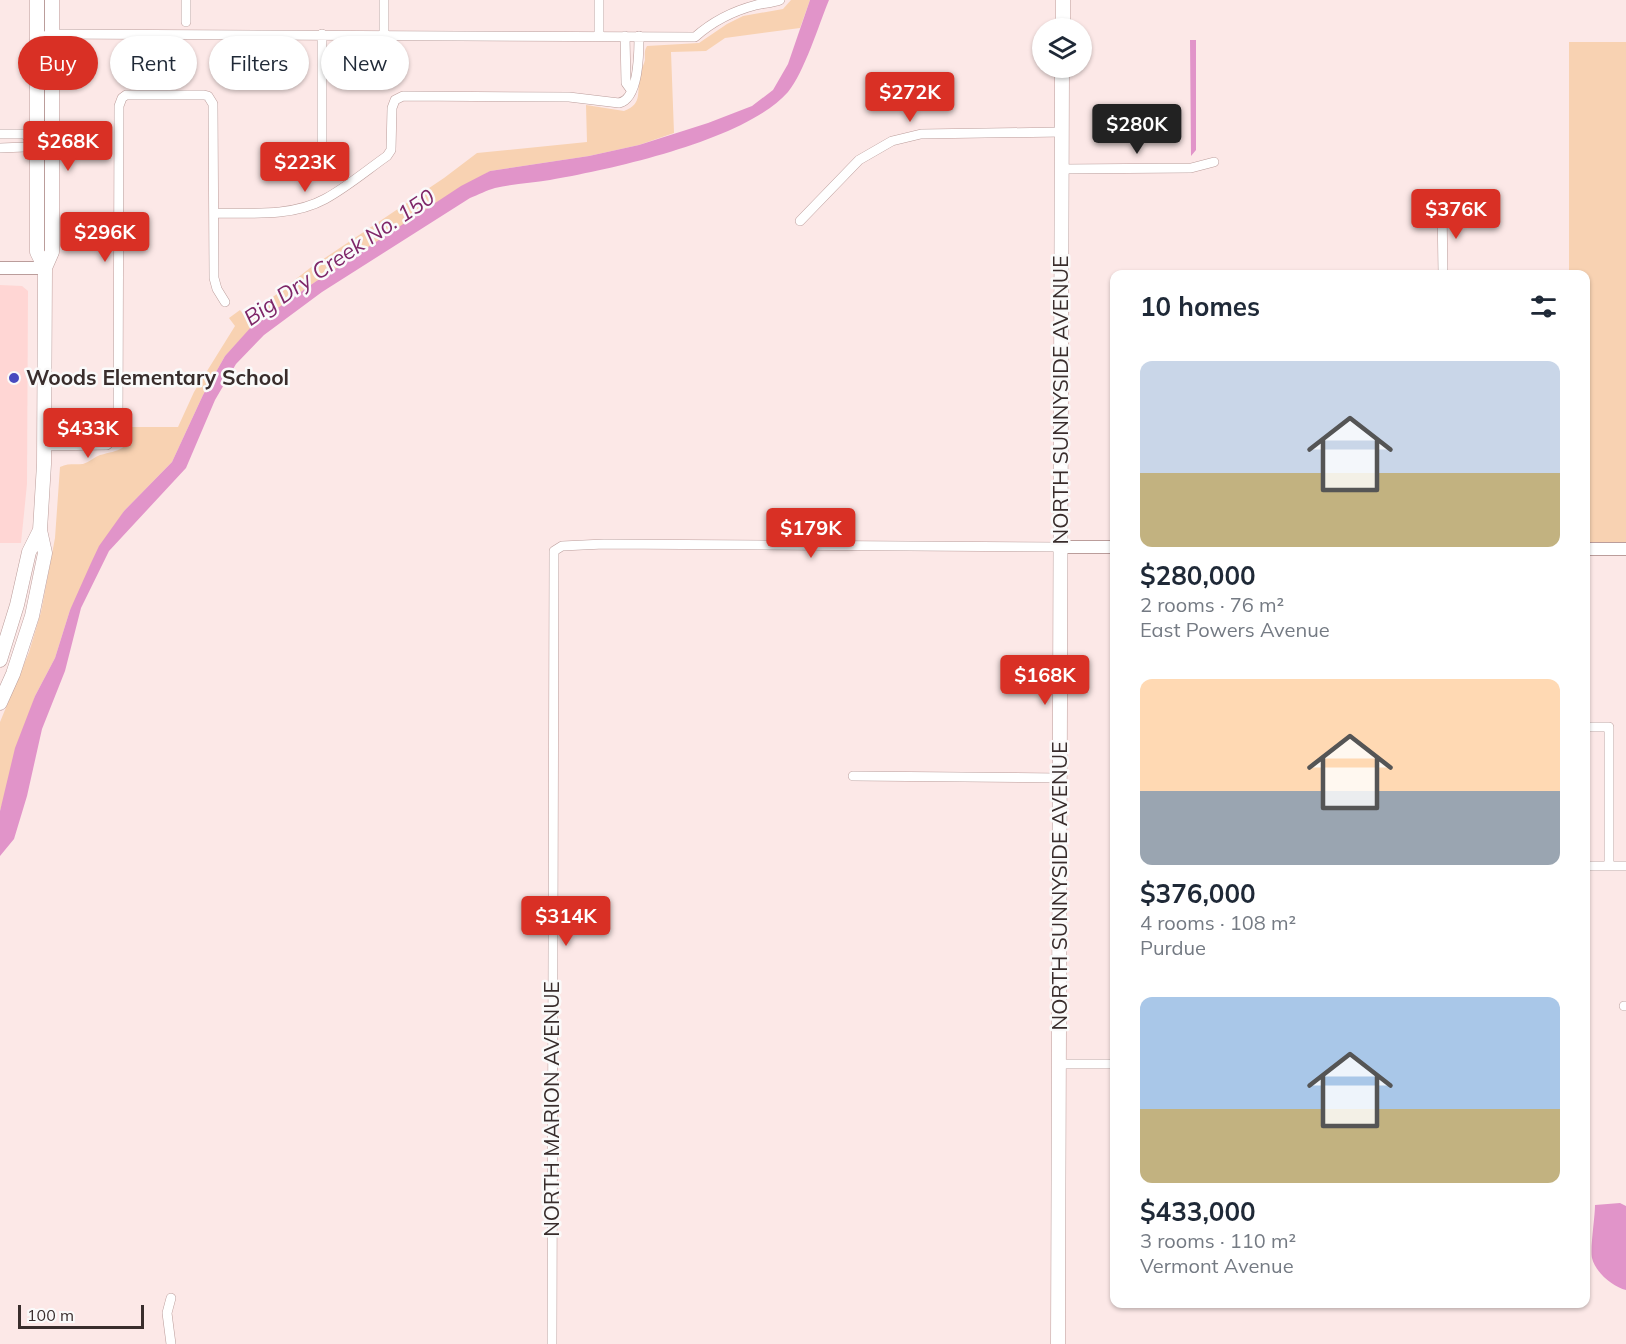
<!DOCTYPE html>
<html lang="en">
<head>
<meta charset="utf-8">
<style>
	body { margin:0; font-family:Mulish,sans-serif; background:#f2f2f3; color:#1f2937; height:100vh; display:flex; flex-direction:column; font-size:22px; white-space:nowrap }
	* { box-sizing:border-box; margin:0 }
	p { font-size:20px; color:#747a83 }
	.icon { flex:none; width:33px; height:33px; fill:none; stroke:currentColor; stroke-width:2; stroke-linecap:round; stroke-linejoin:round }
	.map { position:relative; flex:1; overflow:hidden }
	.drawer { position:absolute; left:1110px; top:270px; width:480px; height:1038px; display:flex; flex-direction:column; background:#fff; border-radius:12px; box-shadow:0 2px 4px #0004 }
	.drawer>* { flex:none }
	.banner { position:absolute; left:18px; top:36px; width:570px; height:54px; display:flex; gap:12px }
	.fabs { position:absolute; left:1032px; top:18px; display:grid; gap:12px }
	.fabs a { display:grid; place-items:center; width:60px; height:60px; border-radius:50%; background:#fff; box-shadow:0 2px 4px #0004; font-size:30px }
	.scale { position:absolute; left:18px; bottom:15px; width:126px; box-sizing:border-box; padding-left:6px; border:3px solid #392d2c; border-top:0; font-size:16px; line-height:21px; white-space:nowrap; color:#392d2c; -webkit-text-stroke:4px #fafafa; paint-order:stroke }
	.price { position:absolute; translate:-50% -51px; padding:0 14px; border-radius:6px; background:#d93025; color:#fff; font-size:20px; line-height:39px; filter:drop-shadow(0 2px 3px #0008) }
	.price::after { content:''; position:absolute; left:50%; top:36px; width:18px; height:14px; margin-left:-9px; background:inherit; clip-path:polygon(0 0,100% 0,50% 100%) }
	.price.on { background:#222; color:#fff }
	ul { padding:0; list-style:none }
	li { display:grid; align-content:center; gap:12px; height:318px; padding:0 30px }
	li span { display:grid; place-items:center; height:186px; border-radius:12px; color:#555 }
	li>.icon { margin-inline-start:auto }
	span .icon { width:108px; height:108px; fill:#fffc; stroke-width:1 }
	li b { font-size:26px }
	h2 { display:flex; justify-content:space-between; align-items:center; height:72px; padding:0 30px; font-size:26px }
	.pill { padding:0 21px; border-radius:27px; background:#fff; box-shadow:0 2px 4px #0004; font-size:21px; line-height:54px }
	.pill.on { background:#d93025; color:#fff }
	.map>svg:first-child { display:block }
</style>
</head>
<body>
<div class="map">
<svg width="1626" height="1344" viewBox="0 0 1626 1344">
	<rect width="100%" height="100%" fill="#fce8e7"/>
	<path fill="#ffd6d4" d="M 0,285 L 22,286 L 28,291 L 27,484 L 21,543 L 0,543 Z"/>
	<path fill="#f8d2b2" d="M 791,0 L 810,0 L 800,28 L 725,38 L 706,51 L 671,52 L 674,133 L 639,145 L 589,156 L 490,171 L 315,282 L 252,327 L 225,356 L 203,395 L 172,462 L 124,511 L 70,610 L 55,658 L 35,696 L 0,811 L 0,722 L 29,652 L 41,612 L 55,538 L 60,467 C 68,463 75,465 83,464 C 90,462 94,457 100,455 C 119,450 129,451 130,427 L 178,427 L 194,392 L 235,326 L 229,318 L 240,310 L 246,318 L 310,268 L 444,178 L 477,153 L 587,142 L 586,105 L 624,111 C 644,104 636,90 640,74 C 641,69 644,65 645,60 C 645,54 644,51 647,46 L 699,43 L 727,24 L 743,16 L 783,9 Z
		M 1569,42 L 1626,42 L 1626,543 L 1586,542 L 1586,274 L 1569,274 Z"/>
	<path fill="#e194c9" d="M 810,0 L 829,0 C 819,24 804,73 788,92 C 746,140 612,169 550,180 C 532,183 513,184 495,188 C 487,190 478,195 470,198 L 322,292 L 264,335 L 236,364 L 215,400 L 186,468 L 109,551 L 81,608 L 65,671 L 42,729 L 27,796 L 14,839 L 0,856 L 0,811 L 15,748 L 35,696 L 55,658 L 70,610 L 91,563 L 99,546 L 124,511 L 172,462 L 203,395 L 225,356 L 252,326 L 315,282 L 461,186 L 490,171 L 589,156 L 639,145 L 708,123 L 752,106 L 773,90 L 788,64 Z
		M 1190,40 L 1196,40 L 1196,150 L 1191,156 Z
		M 1620,1203 L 1626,1206 L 1626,1290 C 1613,1287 1595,1272 1592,1258 C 1590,1247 1595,1218 1595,1205 Z"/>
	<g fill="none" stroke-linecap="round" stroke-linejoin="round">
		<g stroke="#bb9d9b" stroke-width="10">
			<path id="minor" d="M 186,22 L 186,0
				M 48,34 L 695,37 C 713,21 733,11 756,5 C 764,3 772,3 780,0
				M 384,34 L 384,0
				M 599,36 L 599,0
				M 625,36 L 626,83 L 631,90
				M 0,134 L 24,134 L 36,142 L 25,147 L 0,148
				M 322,161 L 322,34
				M 1062,169 L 1191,168 L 1214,162
				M 1442,206 L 1443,274
				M 214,213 C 251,213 292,217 325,199 C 347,187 367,170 387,156 L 391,150 L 392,108 L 395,100 L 403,96 L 569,97 L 619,103 C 639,99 639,53 639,36
				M 800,221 L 859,160 L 892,141 L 921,134 L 1062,132
				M 44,435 L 118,435
				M 118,435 L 119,106 L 122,98 L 126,95 L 204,95 L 208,96 L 213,104 L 214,278 L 217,289 L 225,302
				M 44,446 L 107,445 L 118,435
				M 1586,727 L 1609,727 L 1609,866
				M 853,776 L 1060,778
				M 1586,866 L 1626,866
				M 1624,1006 L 1626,1006
				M 1059,1064 L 1114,1064
				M 171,1298 L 167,1313 L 171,1344
				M 552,1344 L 554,551 L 562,546 L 604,544 L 1061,547"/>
		</g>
		<g stroke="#bb9d9b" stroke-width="14">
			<path id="tertiary" d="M 0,268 L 45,268
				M 1061,547 L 1114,547
				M 1586,549 L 1626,549"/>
		</g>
		<g stroke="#bb9d9b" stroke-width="15">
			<path id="secondary" d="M 37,0 L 37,252 L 45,268
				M 1063,28 L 1063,0
				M 0,660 L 17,605 L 29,552 L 40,530
				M 0,703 L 13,674 L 32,616 L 45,553 L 40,530 L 44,464 L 45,268 L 52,252 L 52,0
				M 1058,1344 L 1062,68"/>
		</g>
		<use href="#minor" stroke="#fff" stroke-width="9"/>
		<use href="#tertiary" stroke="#fff" stroke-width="12"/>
		<use href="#secondary" stroke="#fff" stroke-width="14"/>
	</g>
	<circle fill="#484abf" stroke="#fafafa" stroke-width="2" cx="14" cy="378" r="6"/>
	<g text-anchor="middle" stroke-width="5" stroke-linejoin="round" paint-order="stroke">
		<g font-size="21" font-weight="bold" fill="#392d2c" stroke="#fafafa" text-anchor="start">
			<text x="26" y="385">Woods Elementary School</text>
		</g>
		<g font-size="21" fill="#392d2c" stroke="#fafafa">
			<text transform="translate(1061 400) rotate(-90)" y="7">NORTH SUNNYSIDE AVENUE</text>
			<text transform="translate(1060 886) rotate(-90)" y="7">NORTH SUNNYSIDE AVENUE</text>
			<text transform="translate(552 1109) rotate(-90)" y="7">NORTH MARION AVENUE</text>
		</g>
		<g font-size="22" font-style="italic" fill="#7e2668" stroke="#fafafa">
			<text transform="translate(339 257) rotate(-34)" y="8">Big Dry Creek No. 150</text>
		</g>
	</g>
</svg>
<div class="fabs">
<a><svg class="icon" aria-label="layers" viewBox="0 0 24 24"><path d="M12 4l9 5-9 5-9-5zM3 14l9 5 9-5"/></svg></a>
</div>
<div class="scale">100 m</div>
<b class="price" style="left:910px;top:123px">$272K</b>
<b class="price on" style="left:1137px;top:155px">$280K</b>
<b class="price" style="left:68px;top:172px">$268K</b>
<b class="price" style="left:305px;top:193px">$223K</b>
<b class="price" style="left:1456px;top:240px">$376K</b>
<b class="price" style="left:105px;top:263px">$296K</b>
<b class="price" style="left:88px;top:459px">$433K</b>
<b class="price" style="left:811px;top:559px">$179K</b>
<b class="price" style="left:1045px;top:706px">$168K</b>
<b class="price" style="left:566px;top:947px">$314K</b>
<div class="banner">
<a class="pill on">Buy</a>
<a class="pill">Rent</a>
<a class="pill">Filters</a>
<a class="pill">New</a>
</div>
<section class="drawer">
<h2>10 homes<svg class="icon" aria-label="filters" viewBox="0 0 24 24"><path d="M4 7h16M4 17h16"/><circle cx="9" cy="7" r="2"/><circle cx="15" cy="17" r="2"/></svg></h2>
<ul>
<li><span style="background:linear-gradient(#c9d6e8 60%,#c2b280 0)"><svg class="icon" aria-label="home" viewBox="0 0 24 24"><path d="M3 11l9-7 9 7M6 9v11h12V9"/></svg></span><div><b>$280,000</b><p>2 rooms · 76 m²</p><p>East Powers Avenue</p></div></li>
<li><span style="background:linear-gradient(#ffd9b3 60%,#9aa5b1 0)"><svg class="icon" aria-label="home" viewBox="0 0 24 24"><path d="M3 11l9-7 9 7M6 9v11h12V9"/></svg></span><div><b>$376,000</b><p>4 rooms · 108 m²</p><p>Purdue</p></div></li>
<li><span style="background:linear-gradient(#a9c7e8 60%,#c2b280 0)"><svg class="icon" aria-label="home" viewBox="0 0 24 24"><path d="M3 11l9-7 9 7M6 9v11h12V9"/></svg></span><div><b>$433,000</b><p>3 rooms · 110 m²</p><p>Vermont Avenue</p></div></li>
</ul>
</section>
</div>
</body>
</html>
